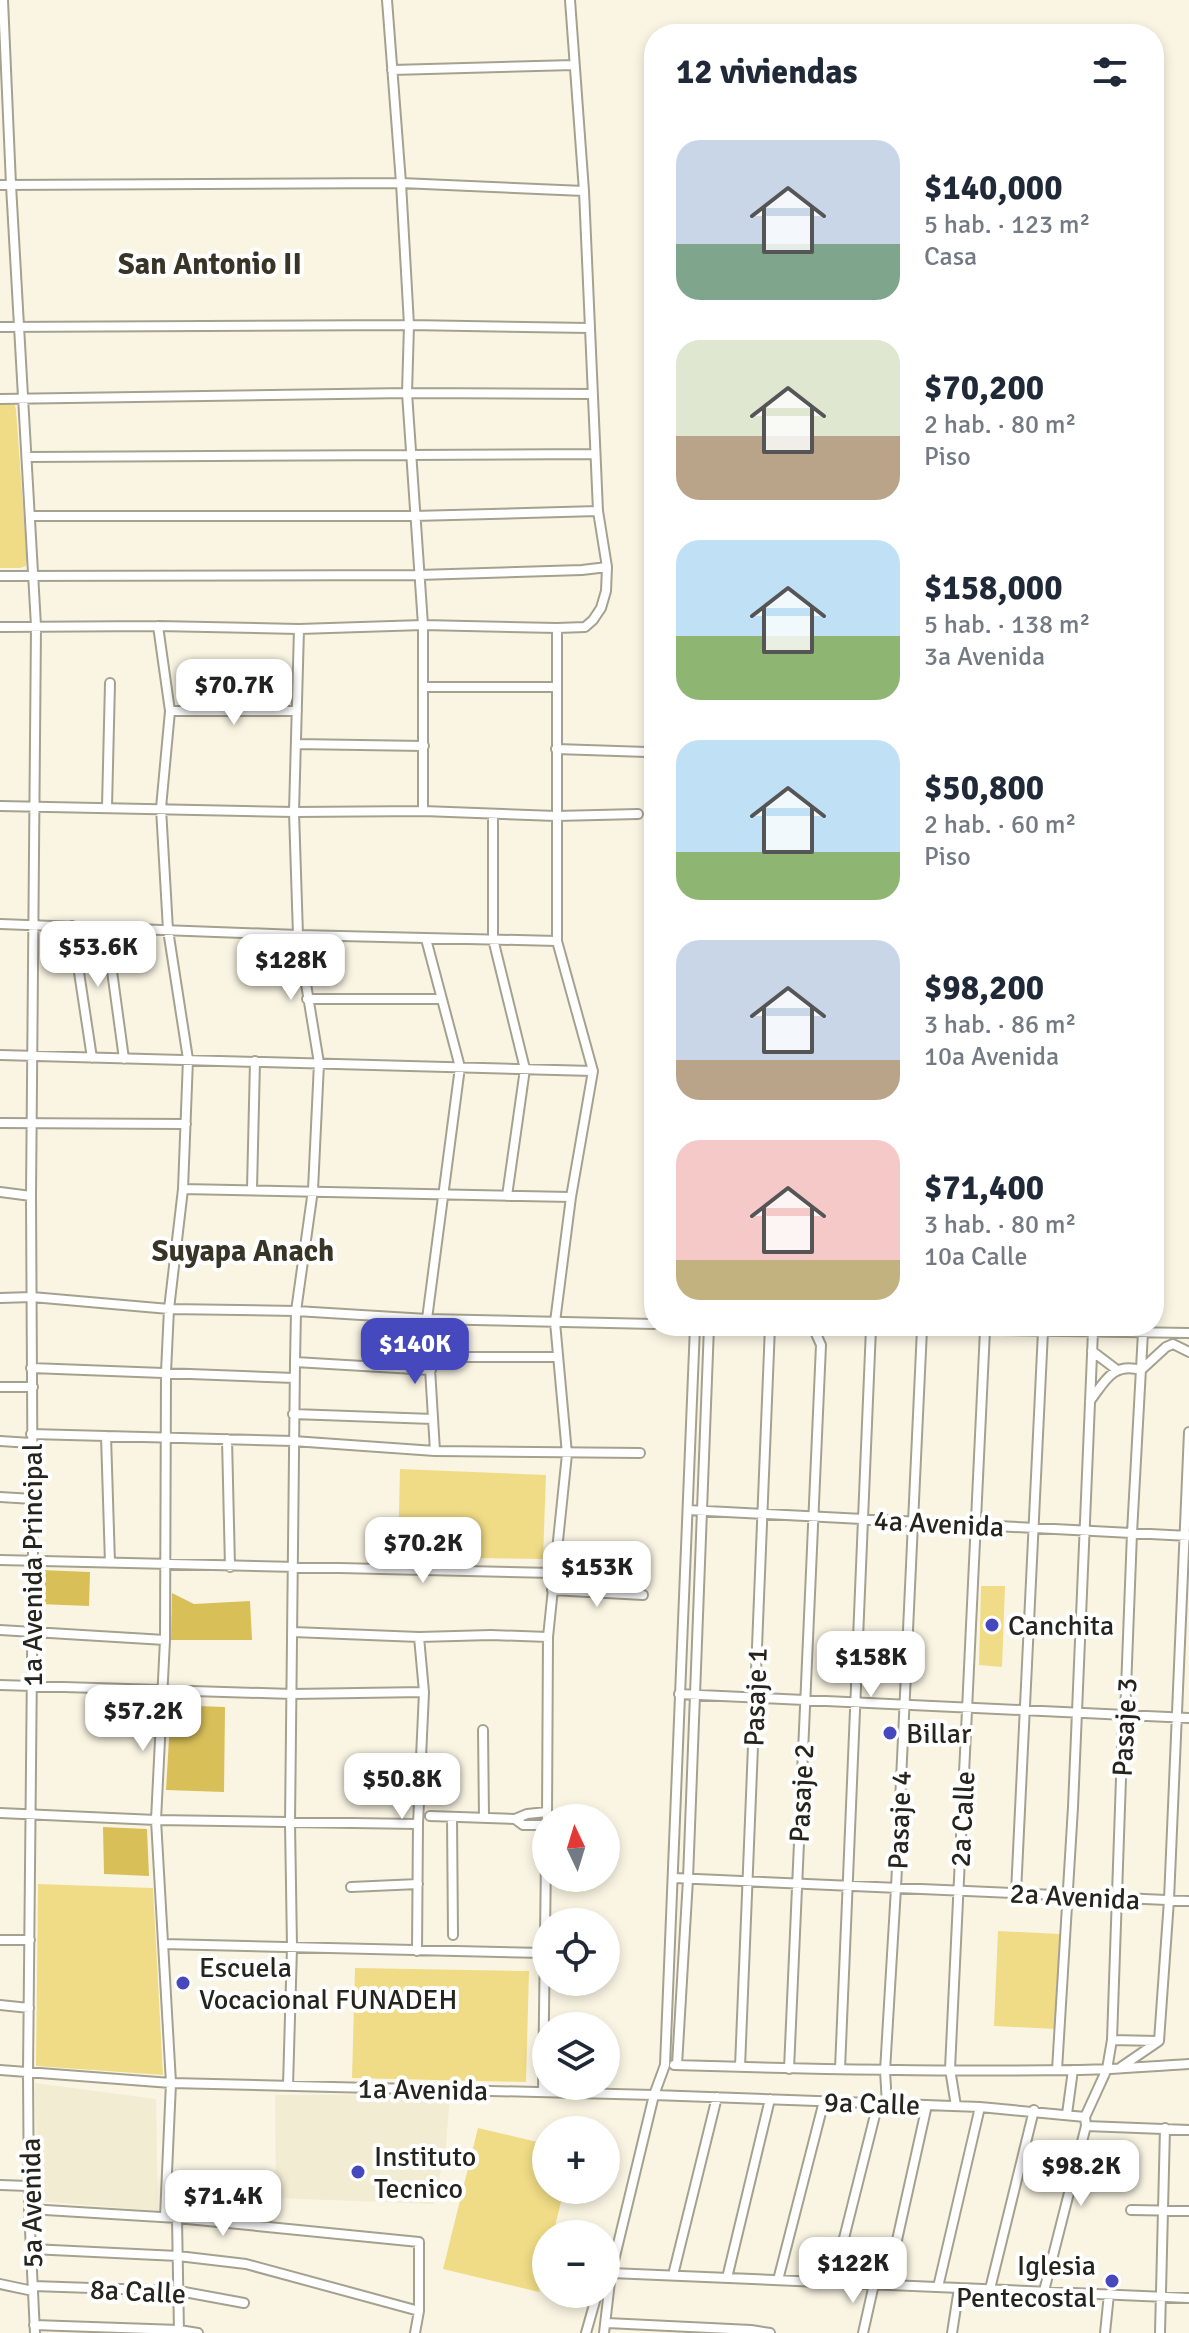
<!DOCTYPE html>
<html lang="es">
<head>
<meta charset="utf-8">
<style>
	body { margin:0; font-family:Signika,sans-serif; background:#f6f6f7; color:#1f2937; height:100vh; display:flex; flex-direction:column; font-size:30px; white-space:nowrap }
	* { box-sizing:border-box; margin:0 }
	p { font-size:26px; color:#747a83 }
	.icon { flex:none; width:44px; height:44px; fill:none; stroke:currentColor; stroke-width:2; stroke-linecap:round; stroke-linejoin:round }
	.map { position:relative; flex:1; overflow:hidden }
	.details { position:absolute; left:644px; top:24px; width:520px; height:1312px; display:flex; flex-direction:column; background:#fff; border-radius:32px; box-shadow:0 4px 12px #0003 }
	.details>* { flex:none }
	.needle { width:52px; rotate:356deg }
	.buttons { position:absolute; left:532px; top:1804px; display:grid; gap:16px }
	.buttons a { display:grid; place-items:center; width:88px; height:88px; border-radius:50%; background:#fff; box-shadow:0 4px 12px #0003; font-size:40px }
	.price { position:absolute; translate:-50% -68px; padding:0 18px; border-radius:16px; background:#fff; color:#222; font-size:26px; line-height:52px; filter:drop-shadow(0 2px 4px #0008) }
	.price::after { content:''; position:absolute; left:50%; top:48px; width:24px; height:18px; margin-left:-12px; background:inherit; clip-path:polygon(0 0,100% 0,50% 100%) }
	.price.active { background:#4649be; color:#fff }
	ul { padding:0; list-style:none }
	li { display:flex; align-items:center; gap:24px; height:200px; padding:0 32px }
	li span { display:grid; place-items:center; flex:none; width:224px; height:160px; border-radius:24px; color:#555 }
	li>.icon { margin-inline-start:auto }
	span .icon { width:96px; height:96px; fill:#fffc; stroke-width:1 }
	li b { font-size:34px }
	h2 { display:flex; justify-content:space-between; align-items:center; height:96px; padding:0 32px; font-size:34px }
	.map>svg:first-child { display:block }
</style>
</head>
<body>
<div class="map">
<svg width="1189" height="2333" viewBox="0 0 1189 2333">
	<rect width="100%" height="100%" fill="#faf5e3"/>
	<path fill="#f2ecd2" d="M 35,2083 L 156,2099 L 158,2211 L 37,2201 Z
		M 450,2094 L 446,2146 L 434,2204 L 276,2198 L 275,2095 Z"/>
	<path fill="#f0dc86" d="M 0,403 L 15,405 L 16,410 L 27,560 L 26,566 L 20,568 L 0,568 Z
		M 400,1469 L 546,1475 L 543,1559 L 398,1557 Z
		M 981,1586 L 1005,1586 L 1002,1667 L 979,1665 Z
		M 38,1884 L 153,1888 L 163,2075 L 36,2066 Z
		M 998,1931 L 1060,1934 L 1055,2029 L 994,2026 Z
		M 355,1968 L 529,1971 L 526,2082 L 352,2078 Z
		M 478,2128 L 546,2144 L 546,2190 L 564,2190 L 553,2234 L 546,2234 L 546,2262 L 539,2292 L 443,2269 Z"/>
	<path fill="#d8bf58" d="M 41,1570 L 90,1572 L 89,1606 L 39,1604 Z
		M 172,1593 L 194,1604 L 250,1601 L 252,1640 L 171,1640 Z
		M 171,1705 L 225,1707 L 224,1792 L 166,1790 Z
		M 103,1827 L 147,1829 L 149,1876 L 104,1874 Z"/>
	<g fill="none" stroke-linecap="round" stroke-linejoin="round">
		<g stroke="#a5a190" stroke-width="12">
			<path id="minor" d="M 3,0 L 11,185 L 36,626 L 31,1196 L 33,1561 L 28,2073 L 29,2209 L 35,2333
				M 387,0 L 401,183 L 409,325 L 407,393 L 423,625 L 423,811
				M 392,70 L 574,65
				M 0,185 L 401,183 L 584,191
				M 0,327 L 409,325 L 590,328
				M 0,399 L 407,393 L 593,394
				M 28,457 L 595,454
				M 32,516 L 414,516 L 598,511
				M 0,576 L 418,575 L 582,570 L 607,567
				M 158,626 L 170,711 L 161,808 L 168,930 L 188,1059 L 183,1189 L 169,1309 L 166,1372 L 165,1640 L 156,1820 L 171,2083 L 165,2217
				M 0,627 L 158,626 L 299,629 L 423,625 L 557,628 L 585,627 L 593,620 L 601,608 L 606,591 L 607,567 L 598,511 L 584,191 L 570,0
				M 423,687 L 557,687
				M 170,711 L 297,711
				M 296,744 L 424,746
				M 556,749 L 647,752
				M 0,806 L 294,812 L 423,811 L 556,816 L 638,814
				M 107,807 L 110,683
				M 493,814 L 493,939 L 525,1069 L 507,1196
				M 0,924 L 298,935 L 557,941
				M 72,926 L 92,1058
				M 106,927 L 124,1059
				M 426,939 L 460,1067 L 427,1319 L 435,1451
				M 307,999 L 441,999
				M 0,1055 L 593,1071
				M 0,1123 L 186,1124
				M 183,1189 L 571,1197
				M 252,1189 L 255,1061
				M 0,1192 L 31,1196
				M 0,1298 L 32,1297 L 169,1309 L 296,1311 L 427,1319 L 654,1324
				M 695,1326 L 665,2065 L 654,2095 L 980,2107 L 1085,2117 L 1086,2126 L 1044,2291
				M 747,1326 L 1189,1333
				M 1092,1351 L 1117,1370
				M 430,1357 L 558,1357
				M 295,1362 L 431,1370
				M 31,1368 L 294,1378
				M 0,1387 L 33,1387
				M 1090,1401 C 1105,1381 1113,1362 1141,1370 L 1166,1347 L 1173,1344 L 1189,1352
				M 293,1414 L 433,1419
				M 31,1434 L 293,1441 L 435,1451 L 640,1453
				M 106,1436 L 110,1563
				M 227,1439 L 230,1567
				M 0,1441 L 31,1443
				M 0,1497 L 33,1499
				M 688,1510 L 1189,1536
				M 0,1560 L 553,1573
				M 552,1590 L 643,1595
				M 0,1630 L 165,1640
				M 293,1632 L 419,1637 L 491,1635 L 548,1637
				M 0,1685 L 292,1694 L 424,1692
				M 679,1694 L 1189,1718
				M 483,1730 L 484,1818
				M 0,1813 L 156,1820 L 418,1824
				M 430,1816 L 515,1819 L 527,1814 L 547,1812
				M 452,1817 L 453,1935
				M 547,1818 L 548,1637 L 567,1454 L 555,1322 L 571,1197 L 593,1071 L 557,941 L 557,628
				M 515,1819 L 523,1825 L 546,1825
				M 674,1878 L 1189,1901
				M 351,1887 L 418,1884
				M 1016,1893 L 1043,1331
				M 0,1940 L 30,1940
				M 164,1944 L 544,1953
				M 417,1951 L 418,1824 L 424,1692 L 419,1637
				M 0,2005 L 29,2008
				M 1112,2040 L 1158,2041
				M 674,2065 C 807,2069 940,2072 1073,2070 C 1111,2070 1150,2066 1189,2064
				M 677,2065 L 688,1879 L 709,1326
				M 740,2067 L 770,1326
				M 1121,2067 L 1159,2041 L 1169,1900 L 1189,1432
				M 789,2069 L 821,1345 L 813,1327
				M 840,2069 L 871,1328
				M 0,2070 L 171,2083 L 654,2095 L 611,2273 L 606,2281
				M 1057,2070 L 1073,1807 L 1093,1331
				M 288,2086 L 292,1947 L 290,1823 L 295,1362 L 296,1311 L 313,1190 L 319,1063 L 298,935 L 294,812 L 299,629
				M 543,2092 L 546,1858
				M 887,2104 L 885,2071 L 896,1888 L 922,1329
				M 956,2106 L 950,2069 L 985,1330
				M 1067,2114 L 1073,2070
				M 1085,2117 L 1107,2069 L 1112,2040 L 1123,1720 L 1125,1715 L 1132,1533 L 1143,1332
				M 1086,2126 L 1189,2130
				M 0,2185 L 29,2186
				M 29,2209 L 177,2218 L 419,2242 L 419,2311 L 415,2333
				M 1131,2210 L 1189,2211
				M 177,2218 L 179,2332
				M 31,2249 L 178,2256 L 246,2264 L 419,2311
				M 673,2275 L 717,2097
				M 727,2278 L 770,2099
				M 778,2280 L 824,2101
				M 833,2282 L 878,2103
				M 0,2284 L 33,2291
				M 887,2285 L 927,2105
				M 33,2286 L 179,2291 L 244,2303
				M 938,2287 L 980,2107
				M 990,2289 L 1034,2110
				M 607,2323 L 751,2330 L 770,2333
				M 34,2325 L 179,2330 L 198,2333
				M 586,2333 L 597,2294
				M 604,2333 L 611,2273 L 1189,2298
				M 863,2333 L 874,2284
				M 952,2333 L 959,2288
				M 1105,2333 L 1109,2294
				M 1160,2333 L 1165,2128"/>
		</g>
		<use href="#minor" stroke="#fff" stroke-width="8"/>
	</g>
	<g fill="#4649be" stroke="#fff" stroke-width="3">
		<circle cx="992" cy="1625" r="8"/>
		<circle cx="890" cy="1733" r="8"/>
		<circle cx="183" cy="1983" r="8"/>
		<circle cx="358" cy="2172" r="8"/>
		<circle cx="1112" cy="2281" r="8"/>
	</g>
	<g text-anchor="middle" stroke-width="8" stroke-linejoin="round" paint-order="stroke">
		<g font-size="28" fill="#25241d" stroke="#fff">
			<text transform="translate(939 1523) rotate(3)" y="10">4a Avenida</text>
			<text transform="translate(32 1565) rotate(-90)" y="10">1a Avenida Principal</text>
			<text transform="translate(755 1697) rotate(-88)" y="10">Pasaje 1</text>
			<text transform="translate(1124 1727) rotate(-87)" y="10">Pasaje 3</text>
			<text transform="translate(801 1793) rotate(-87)" y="10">Pasaje 2</text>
			<text transform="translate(962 1819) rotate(-87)" y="10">2a Calle</text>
			<text transform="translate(899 1820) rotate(-88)" y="10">Pasaje 4</text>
			<text transform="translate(1075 1896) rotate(3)" y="10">2a Avenida</text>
			<text transform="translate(423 2089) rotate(1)" y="10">1a Avenida</text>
			<text transform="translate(872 2103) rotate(2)" y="10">9a Calle</text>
			<text transform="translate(31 2203) rotate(-91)" y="10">5a Avenida</text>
			<text transform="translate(138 2291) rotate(3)" y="10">8a Calle</text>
		</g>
		<g font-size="28" fill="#25241d" stroke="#fff" text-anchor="start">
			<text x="1008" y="1635">Canchita</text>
			<text x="906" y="1743">Billar</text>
			<text x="199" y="1977">Escuela<tspan x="199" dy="32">Vocacional FUNADEH</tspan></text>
			<text x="374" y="2166">Instituto<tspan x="374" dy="32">Tecnico</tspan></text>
			<text x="1096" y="2275" text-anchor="end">Iglesia<tspan x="1096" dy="32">Pentecostal</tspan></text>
		</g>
		<g font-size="30" font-weight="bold" fill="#383426" stroke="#fff">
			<text x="210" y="274">San Antonio II</text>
			<text x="243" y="1261">Suyapa Anach</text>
		</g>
	</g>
</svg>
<div class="buttons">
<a><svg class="needle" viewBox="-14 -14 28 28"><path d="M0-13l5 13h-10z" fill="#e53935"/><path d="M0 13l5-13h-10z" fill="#747a83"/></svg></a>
<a><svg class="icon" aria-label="locate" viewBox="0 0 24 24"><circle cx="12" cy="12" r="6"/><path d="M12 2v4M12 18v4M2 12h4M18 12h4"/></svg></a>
<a><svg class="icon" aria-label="layers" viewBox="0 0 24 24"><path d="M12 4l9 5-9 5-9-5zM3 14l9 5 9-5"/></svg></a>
<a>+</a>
<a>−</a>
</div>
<b class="price" style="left:234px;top:727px">$70.7K</b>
<b class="price" style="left:98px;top:989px">$53.6K</b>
<b class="price" style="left:291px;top:1002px">$128K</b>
<b class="price active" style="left:415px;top:1386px">$140K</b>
<b class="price" style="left:423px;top:1585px">$70.2K</b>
<b class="price" style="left:597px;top:1609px">$153K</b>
<b class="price" style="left:871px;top:1699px">$158K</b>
<b class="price" style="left:143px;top:1753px">$57.2K</b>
<b class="price" style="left:402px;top:1821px">$50.8K</b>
<b class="price" style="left:1081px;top:2208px">$98.2K</b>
<b class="price" style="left:223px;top:2238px">$71.4K</b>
<b class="price" style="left:853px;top:2305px">$122K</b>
<section class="details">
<h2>12 viviendas<svg class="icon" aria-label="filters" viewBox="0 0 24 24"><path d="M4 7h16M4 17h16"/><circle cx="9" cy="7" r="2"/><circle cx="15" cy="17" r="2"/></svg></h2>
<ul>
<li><span style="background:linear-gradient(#c9d6e8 65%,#7fa58c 0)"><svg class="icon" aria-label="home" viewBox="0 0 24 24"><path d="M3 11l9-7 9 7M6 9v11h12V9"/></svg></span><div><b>$140,000</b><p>5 hab. · 123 m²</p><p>Casa</p></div></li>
<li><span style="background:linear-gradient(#dfe7d0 60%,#b9a48a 0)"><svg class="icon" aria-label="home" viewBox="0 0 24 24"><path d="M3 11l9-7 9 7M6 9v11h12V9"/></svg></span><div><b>$70,200</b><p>2 hab. · 80 m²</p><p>Piso</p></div></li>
<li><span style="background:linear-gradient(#bfe0f5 60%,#8fb573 0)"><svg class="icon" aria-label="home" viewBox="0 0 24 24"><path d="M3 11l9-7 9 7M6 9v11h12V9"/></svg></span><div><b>$158,000</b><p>5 hab. · 138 m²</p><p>3a Avenida</p></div></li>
<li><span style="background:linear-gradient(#bfe0f5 70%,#8fb573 0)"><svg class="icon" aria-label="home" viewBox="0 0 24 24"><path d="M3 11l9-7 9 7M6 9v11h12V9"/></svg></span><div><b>$50,800</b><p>2 hab. · 60 m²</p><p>Piso</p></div></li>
<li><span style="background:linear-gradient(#c9d6e8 75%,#b9a48a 0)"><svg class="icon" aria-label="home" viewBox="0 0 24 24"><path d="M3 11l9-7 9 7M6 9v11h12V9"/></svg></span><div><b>$98,200</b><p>3 hab. · 86 m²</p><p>10a Avenida</p></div></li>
<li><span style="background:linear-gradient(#f6c9c9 75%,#c2b280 0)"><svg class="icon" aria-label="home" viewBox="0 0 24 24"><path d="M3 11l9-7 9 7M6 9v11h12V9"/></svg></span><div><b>$71,400</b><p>3 hab. · 80 m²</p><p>10a Calle</p></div></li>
</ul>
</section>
</div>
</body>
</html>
